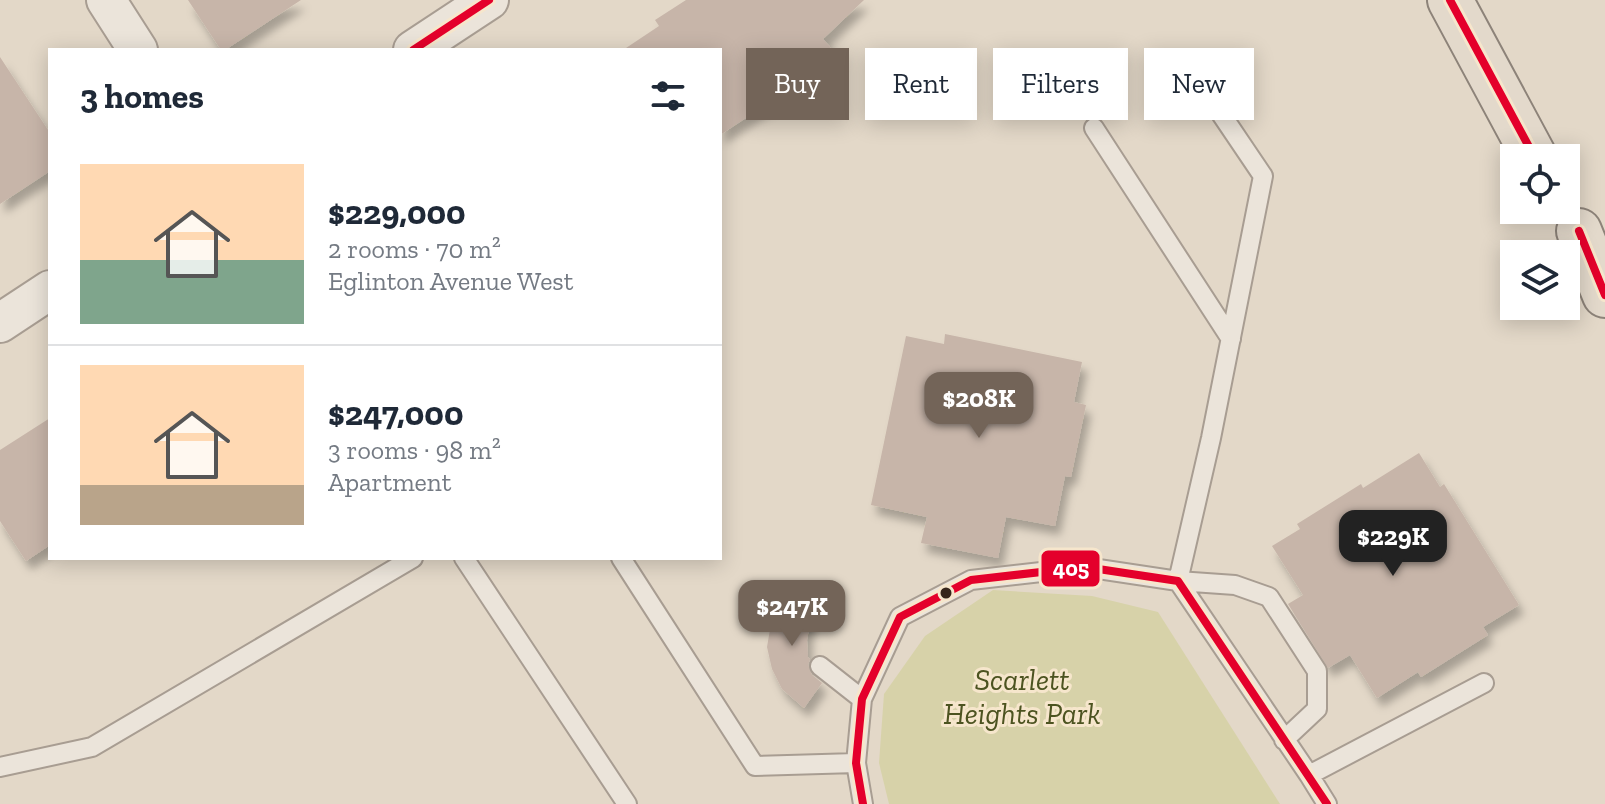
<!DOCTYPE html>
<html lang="en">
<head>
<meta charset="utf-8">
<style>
	body { margin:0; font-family:"Zilla Slab",serif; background:#f2f2f3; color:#1f2937; height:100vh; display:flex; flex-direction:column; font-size:30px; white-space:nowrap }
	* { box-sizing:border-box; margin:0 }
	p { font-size:26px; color:#747a83 }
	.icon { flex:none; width:44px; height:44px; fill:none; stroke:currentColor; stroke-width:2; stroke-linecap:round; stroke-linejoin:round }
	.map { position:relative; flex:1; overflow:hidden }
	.details { position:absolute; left:48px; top:48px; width:674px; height:512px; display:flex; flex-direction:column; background:#fff; border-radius:0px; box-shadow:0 4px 20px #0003 }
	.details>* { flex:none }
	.hud { position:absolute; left:746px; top:48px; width:738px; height:72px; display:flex; gap:16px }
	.fabs { position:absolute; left:1500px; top:144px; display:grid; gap:16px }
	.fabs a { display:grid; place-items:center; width:80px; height:80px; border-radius:0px; background:#fff; box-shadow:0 4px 20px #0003; font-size:40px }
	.price { position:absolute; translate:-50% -68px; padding:0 18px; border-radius:16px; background:#736458; color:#fff; font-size:26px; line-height:52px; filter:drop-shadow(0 2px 4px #0008) }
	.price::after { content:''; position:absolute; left:50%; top:48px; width:24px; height:18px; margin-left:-12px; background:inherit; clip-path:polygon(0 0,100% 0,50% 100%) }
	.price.on { background:#222; color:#fff }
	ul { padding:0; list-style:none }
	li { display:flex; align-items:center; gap:24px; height:200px; padding:0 32px }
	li+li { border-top:2px solid #e0e1e3 }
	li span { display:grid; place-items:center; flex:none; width:224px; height:160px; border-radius:0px; color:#555 }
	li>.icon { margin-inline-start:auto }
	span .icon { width:96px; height:96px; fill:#fffc; stroke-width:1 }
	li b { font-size:34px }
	h2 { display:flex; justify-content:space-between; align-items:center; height:96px; padding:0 32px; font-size:34px }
	.chip { padding:0 28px; border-radius:0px; background:#fff; box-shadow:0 4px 20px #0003; font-size:28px; line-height:72px }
	.chip.on { background:#736458; color:#fff }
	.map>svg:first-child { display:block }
</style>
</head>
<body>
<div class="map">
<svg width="1605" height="804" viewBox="0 0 1605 804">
	<defs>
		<filter id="shadow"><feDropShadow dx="5" dy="9" stdDeviation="4" flood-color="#0004"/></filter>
	</defs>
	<rect width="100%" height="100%" fill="#e3d8c8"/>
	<path fill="#d7d2a9" d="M 993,590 L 1092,596 L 1158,612 L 1280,804 L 889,804 L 879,763 L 884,694 L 925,636 Z"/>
	<path fill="#c7b5a9" filter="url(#shadow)" d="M 188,0 L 301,0 L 225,50 L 221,50 Z
		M 686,0 L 864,0 L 823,39 L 838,56 L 809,83 L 805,79 L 720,135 L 720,50 L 623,50 L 659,26 L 655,20 Z
		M 0,57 L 50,133 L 50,171 L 0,204 Z
		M 945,334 L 1082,362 L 1074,402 L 1086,405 L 1071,477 L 1065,476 L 1055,526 L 1006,517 L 998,558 L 921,543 L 927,517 L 871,505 L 906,336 L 944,344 Z
		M 50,418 L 50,545 L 26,561 L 0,521 L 0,450 Z
		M 1419,453 L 1440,487 L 1444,484 L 1519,605 L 1483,627 L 1488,635 L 1421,677 L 1418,672 L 1377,698 L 1350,655 L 1328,668 L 1288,604 L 1303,595 L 1272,546 L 1300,529 L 1297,524 L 1361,484 L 1363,488 Z
		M 776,594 L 814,601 L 807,640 L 808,657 L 810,659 L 808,665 L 812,675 L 822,683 L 804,708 L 782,689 L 772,669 L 767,647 Z"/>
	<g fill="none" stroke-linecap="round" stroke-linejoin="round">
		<g stroke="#a89d92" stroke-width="22">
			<path id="service" d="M 1186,62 L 1263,176 L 1211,438 L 1178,581 L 1309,775 L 1327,804
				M 1094,128 L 1231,339
				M 464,558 L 627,804
				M 621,558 L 755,766 L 856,763
				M 820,666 L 862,699
				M 0,767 L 92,747 L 413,558
				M 1309,775 L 1484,683
				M 863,804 L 856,763 L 862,699 L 900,617 L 971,580 L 1085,567 L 1178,581 L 1235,585 L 1269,597 L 1317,671 L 1317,709 L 1284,740"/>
		</g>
		<g stroke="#a89d92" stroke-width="42">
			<path id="minor" d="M 106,0 L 138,50
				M 413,50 L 489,0
				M 0,323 L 50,290"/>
		</g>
		<g stroke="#8d8379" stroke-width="48">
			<path id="primary" d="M 1450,0 L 1535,158
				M 1579,231 L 1605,295"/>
		</g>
		<use href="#service" stroke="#ebe4da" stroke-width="18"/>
		<use href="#minor" stroke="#ebe4da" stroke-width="38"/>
		<use href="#primary" stroke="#e3d9cb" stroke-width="44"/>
		<g stroke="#f6e6cc" stroke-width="14">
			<path id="bus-1" d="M 1450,0 L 1535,158
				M 413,50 L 489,0
				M 1579,231 L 1605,295
				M 863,804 L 856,763 L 862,699 L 900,617 L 971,580 L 1085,567 L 1178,581 L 1327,804"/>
		</g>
		<use href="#bus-1" stroke="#e4002b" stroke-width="8"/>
	</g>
	<circle fill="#36251b" stroke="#f6e6cc" stroke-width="3" cx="946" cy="593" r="7"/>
	<g text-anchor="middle" stroke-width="6" stroke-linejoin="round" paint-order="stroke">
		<g font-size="30" font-style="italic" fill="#4c5320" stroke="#f6e6cc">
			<text x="1022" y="690">Scarlett<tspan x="1022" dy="34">Heights Park</tspan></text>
		</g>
	</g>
	<rect stroke="#f6e6cc" stroke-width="3" x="1040" y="549" width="61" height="39" rx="8" fill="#e4002b"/>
	<g font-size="22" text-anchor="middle" font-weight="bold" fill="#fff">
		<text x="1071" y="576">405</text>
	</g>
</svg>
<div class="fabs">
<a><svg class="icon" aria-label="locate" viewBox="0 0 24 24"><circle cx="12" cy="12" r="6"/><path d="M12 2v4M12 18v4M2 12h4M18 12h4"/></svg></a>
<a><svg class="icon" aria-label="layers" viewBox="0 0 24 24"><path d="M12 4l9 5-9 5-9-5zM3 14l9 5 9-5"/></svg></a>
</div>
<b class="price" style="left:979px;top:440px">$208K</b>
<b class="price on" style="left:1393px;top:578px">$229K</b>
<b class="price" style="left:792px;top:648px">$247K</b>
<div class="hud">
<a class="chip on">Buy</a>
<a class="chip">Rent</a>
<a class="chip">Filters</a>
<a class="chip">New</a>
</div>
<section class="details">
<h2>3 homes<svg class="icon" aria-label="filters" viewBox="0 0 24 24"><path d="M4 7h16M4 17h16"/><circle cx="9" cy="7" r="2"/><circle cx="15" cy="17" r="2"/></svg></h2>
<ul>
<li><span style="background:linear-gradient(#ffd9b3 60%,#7fa58c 0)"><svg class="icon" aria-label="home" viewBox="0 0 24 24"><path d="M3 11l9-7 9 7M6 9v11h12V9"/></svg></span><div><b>$229,000</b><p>2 rooms · 70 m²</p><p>Eglinton Avenue West</p></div></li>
<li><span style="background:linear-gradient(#ffd9b3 75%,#b9a48a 0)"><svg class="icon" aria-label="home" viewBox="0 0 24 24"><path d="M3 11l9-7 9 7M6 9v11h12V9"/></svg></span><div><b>$247,000</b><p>3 rooms · 98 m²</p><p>Apartment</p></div></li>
</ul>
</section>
</div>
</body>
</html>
